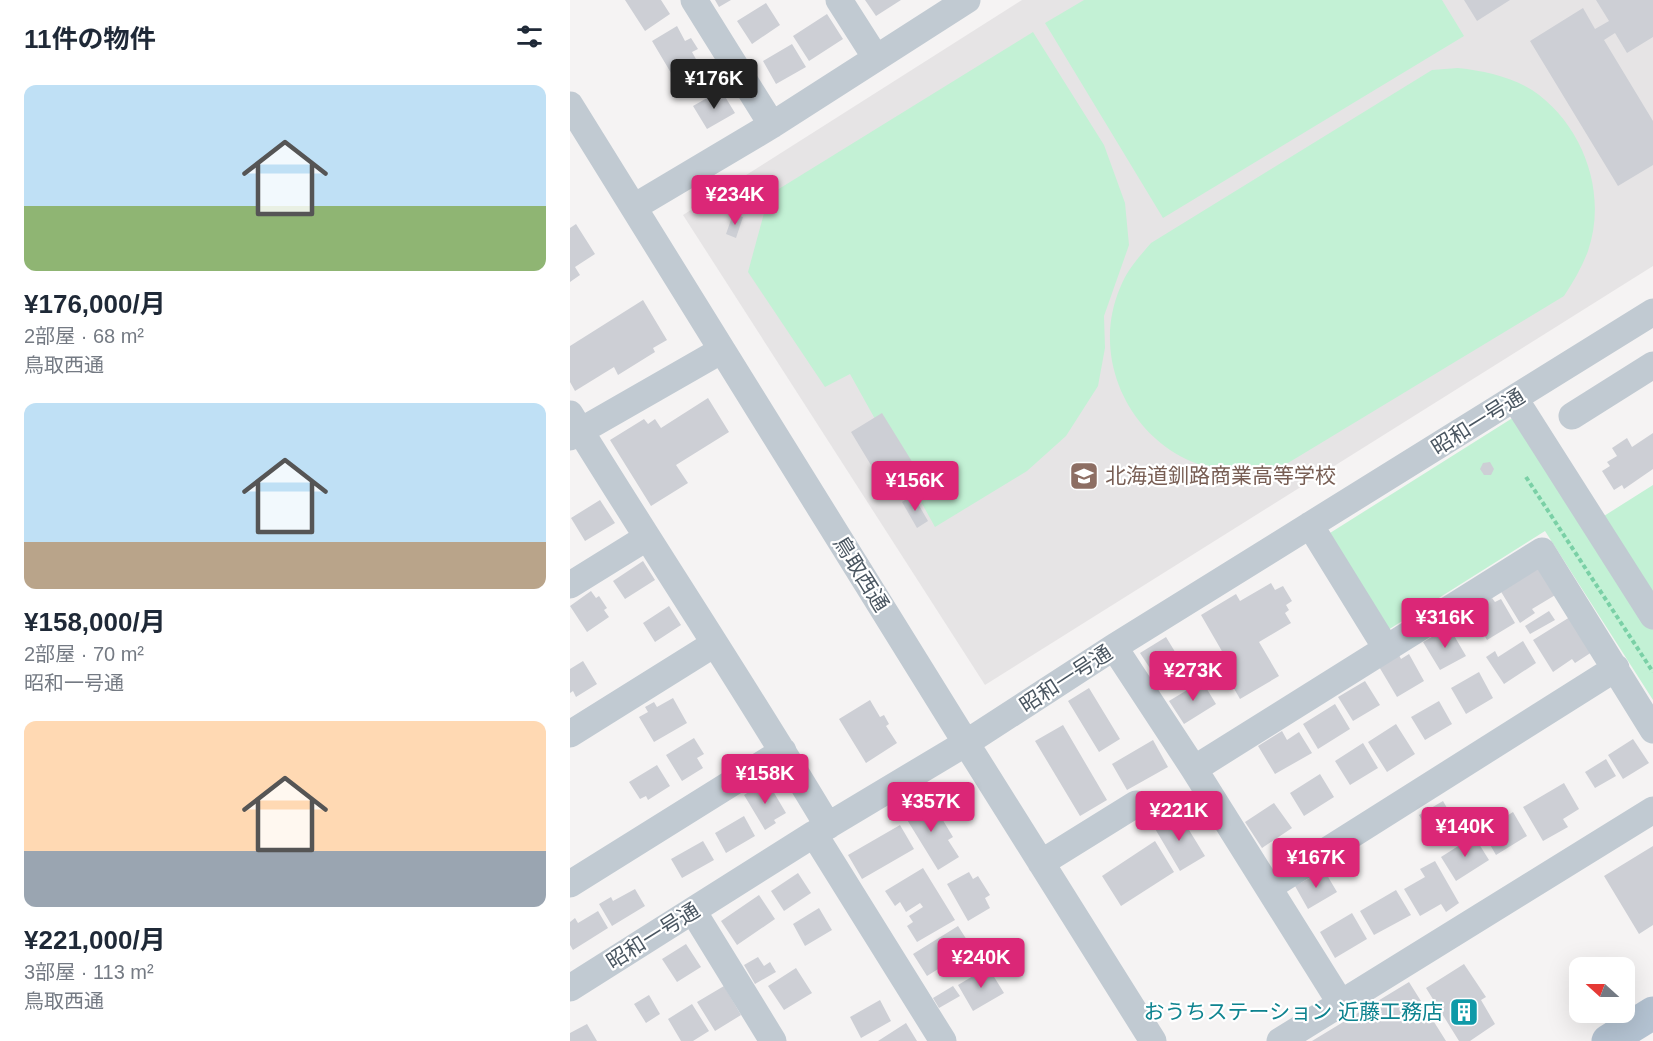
<!DOCTYPE html>
<html lang="ja">
<head>
<meta charset="utf-8">
<style>
	body { margin:0; font-family:Arial,"Noto Sans JP",sans-serif; background:#f6f6f7; color:#1f2937; height:100vh; display:flex; flex-direction:column; font-size:22px; white-space:nowrap }
	* { box-sizing:border-box; margin:0 }
	p { font-size:20px; color:#747a83 }
	.icon { flex:none; width:33px; height:33px; fill:none; stroke:currentColor; stroke-width:2; stroke-linecap:round; stroke-linejoin:round }
	.map { position:relative; flex:1; overflow:hidden }
	.panel { display:flex; flex-direction:column; background:#fff; width:570px }
	.panel>* { flex:none }
	.needle { width:39px; rotate:291deg }
	.tools { position:absolute; left:999px; top:957px; display:grid; gap:12px }
	.tools a { display:grid; place-items:center; width:66px; height:66px; border-radius:12px; background:#fff; box-shadow:0 6px 24px #0002; font-size:30px }
	.price { position:absolute; translate:-50% -51px; padding:0 14px; border-radius:6px; background:#db2777; color:#fff; font-size:20px; line-height:39px; filter:drop-shadow(0 2px 3px #0008) }
	.price::after { content:''; position:absolute; left:50%; top:36px; width:18px; height:14px; margin-left:-9px; background:inherit; clip-path:polygon(0 0,100% 0,50% 100%) }
	.price.selected { background:#222; color:#fff }
	ul { padding:0; list-style:none }
	li { display:grid; align-content:center; gap:12px; height:318px; padding:0 24px }
	li span { display:grid; place-items:center; height:186px; border-radius:12px; color:#555 }
	li>.icon { margin-inline-start:auto }
	span .icon { width:108px; height:108px; fill:#fffc; stroke-width:1 }
	li b { font-size:26px }
	h2 { display:flex; justify-content:space-between; align-items:center; height:72px; padding:0 24px; font-size:26px }
	main { display:flex; flex:1; min-height:0 }
	.map>svg:first-child { display:block }
</style>
</head>
<body>
<main>
<section class="panel">
<h2>11件の物件<svg class="icon" aria-label="filters" viewBox="0 0 24 24"><path d="M4 7h16M4 17h16"/><circle cx="9" cy="7" r="2"/><circle cx="15" cy="17" r="2"/></svg></h2>
<ul>
<li><span style="background:linear-gradient(#bfe0f5 65%,#8fb573 0)"><svg class="icon" aria-label="home" viewBox="0 0 24 24"><path d="M3 11l9-7 9 7M6 9v11h12V9"/></svg></span><div><b>¥176,000/月</b><p>2部屋 · 68 m²</p><p>鳥取西通</p></div></li>
<li><span style="background:linear-gradient(#bfe0f5 75%,#b9a48a 0)"><svg class="icon" aria-label="home" viewBox="0 0 24 24"><path d="M3 11l9-7 9 7M6 9v11h12V9"/></svg></span><div><b>¥158,000/月</b><p>2部屋 · 70 m²</p><p>昭和一号通</p></div></li>
<li><span style="background:linear-gradient(#ffd9b3 70%,#9aa5b1 0)"><svg class="icon" aria-label="home" viewBox="0 0 24 24"><path d="M3 11l9-7 9 7M6 9v11h12V9"/></svg></span><div><b>¥221,000/月</b><p>3部屋 · 113 m²</p><p>鳥取西通</p></div></li>
</ul>
</section>
<div class="map">
<svg width="1083" height="1041" viewBox="0 0 1083 1041">
	<rect width="100%" height="100%" fill="#f5f3f3"/>
	<path fill="#e6e4e5" d="M 452,0 L 1083,0 L 1083,266 L 415,685 L 113,215 Z"/>
	<path fill="#c3f1d5" d="M 514,0 L 872,0 L 894,36 L 593,218 L 475,23 Z
		M 463,32 L 534,145 L 555,203 L 559,245 L 534,316 L 535,348 L 528,386 L 496,436 L 457,471 L 365,527 L 280,374 L 255,387 L 178,272 L 199,195 Z
		M 888,68 C 914,71 939,76 962,90 C 1013,124 1038,193 1018,251 C 1012,267 1004,281 994,296 L 713,466 C 695,470 677,473 658,471 C 572,462 516,368 550,288 C 557,270 569,257 581,243 L 862,70 Z
		M 963,405 L 1034,516 L 1083,485 L 1083,700 L 975,531 L 818,630 L 760,533 Z"/>
	<path fill="#cdcfd5" d="M 55,0 L 91,0 L 100,14 L 75,31 Z
		M 145,0 L 161,0 L 149,7 Z
		M 295,0 L 331,0 L 306,16 Z
		M 894,0 L 940,0 L 907,21 Z
		M 1026,0 L 1083,0 L 1083,37 L 1057,53 L 1045,33 L 1034,40 L 1083,121 L 1083,165 L 1048,186 L 960,41 L 1013,8 L 1025,29 L 1039,21 Z
		M 196,3 L 210,25 L 182,44 L 167,21 Z
		M 257,14 L 273,39 L 239,61 L 223,36 Z
		M 107,26 L 115,41 L 121,38 L 128,49 L 122,52 L 131,68 L 107,83 L 82,41 Z
		M 222,44 L 236,67 L 206,84 L 193,61 Z
		M 151,90 L 165,113 L 137,129 L 123,106 Z
		M 163,214 L 173,217 L 166,238 L 156,234 Z
		M 6,224 L 25,254 L 5,267 L 10,275 L 0,282 L 0,228 Z
		M 73,300 L 97,340 L 83,348 L 85,352 L 48,375 L 44,367 L 5,391 L 0,382 L 0,346 Z
		M 138,398 L 159,432 L 106,465 L 118,483 L 81,506 L 40,440 L 74,419 L 78,424 L 85,419 L 91,428 Z
		M 312,413 L 354,481 L 322,500 L 281,432 Z
		M 1083,433 L 1083,469 L 1054,489 L 1052,485 L 1044,490 L 1032,471 L 1040,466 L 1037,462 L 1047,456 L 1042,448 L 1057,438 L 1062,447 Z
		M 920,462 L 924,469 L 921,475 L 914,475 L 910,469 L 913,463 Z
		M 343,495 L 358,521 L 347,528 L 332,502 Z
		M 30,500 L 45,523 L 15,541 L 1,518 Z
		M 73,561 L 85,580 L 55,599 L 43,581 Z
		M 969,566 L 987,594 L 962,609 L 965,613 L 950,623 L 930,590 Z
		M 701,583 L 705,590 L 713,586 L 722,601 L 716,605 L 719,610 L 715,613 L 721,623 L 689,642 L 709,676 L 670,699 L 646,657 L 653,653 L 631,615 L 666,594 L 670,601 Z
		M 21,591 L 26,598 L 29,596 L 37,608 L 34,610 L 39,617 L 17,632 L 0,606 Z
		M 922,598 L 925,602 L 931,599 L 945,623 L 917,640 L 903,616 L 916,608 L 913,603 Z
		M 99,606 L 111,625 L 85,642 L 73,623 Z
		M 979,611 L 985,620 L 960,634 L 955,626 Z
		M 1000,617 L 1022,652 L 1005,663 L 1002,659 L 983,672 L 963,640 Z
		M 879,627 L 896,656 L 870,670 L 853,642 Z
		M 596,637 L 610,660 L 585,676 L 570,653 Z
		M 953,641 L 966,663 L 934,684 L 916,657 L 925,651 L 928,657 Z
		M 828,653 L 831,659 L 839,654 L 854,681 L 827,697 L 808,665 Z
		M 13,661 L 27,684 L 6,697 L 3,691 L 0,693 L 0,669 Z
		M 909,672 L 923,698 L 896,714 L 881,688 Z
		M 632,681 L 646,704 L 614,724 L 599,701 Z
		M 795,681 L 810,705 L 783,721 L 768,697 Z
		M 519,688 L 550,739 L 529,752 L 498,701 Z
		M 103,698 L 117,723 L 84,742 L 69,717 L 78,712 L 75,707 L 84,702 L 87,707 Z
		M 300,700 L 310,717 L 314,715 L 319,724 L 316,726 L 327,743 L 296,763 L 269,719 Z
		M 869,701 L 882,724 L 855,740 L 841,717 Z
		M 765,704 L 780,729 L 748,749 L 733,724 Z
		M 826,724 L 845,754 L 817,772 L 798,742 Z
		M 493,725 L 537,800 L 510,816 L 465,741 Z
		M 712,731 L 717,740 L 729,732 L 742,753 L 705,774 L 688,746 Z
		M 124,738 L 134,754 L 127,758 L 133,768 L 112,781 L 96,755 Z
		M 1063,739 L 1079,763 L 1053,779 L 1038,755 Z
		M 583,740 L 598,767 L 557,790 L 542,764 Z
		M 793,743 L 808,768 L 780,785 L 765,761 Z
		M 1036,759 L 1046,776 L 1025,788 L 1015,772 Z
		M 87,765 L 100,786 L 78,800 L 76,796 L 70,799 L 59,782 Z
		M 750,774 L 764,797 L 734,816 L 720,793 Z
		M 197,781 L 216,813 L 204,820 L 206,823 L 195,830 L 174,795 Z
		M 994,783 L 1009,809 L 993,819 L 998,827 L 973,841 L 953,807 Z
		M 352,796 L 363,815 L 368,812 L 383,837 L 378,840 L 389,857 L 368,870 L 331,810 Z
		M 873,801 L 887,825 L 862,839 L 849,815 Z
		M 704,803 L 722,828 L 692,848 L 675,822 Z
		M 608,812 L 635,856 L 610,871 L 584,827 Z
		M 943,812 L 957,836 L 926,855 L 912,831 Z
		M 174,816 L 185,836 L 156,853 L 145,833 Z
		M 330,825 L 344,849 L 292,879 L 278,855 Z
		M 904,836 L 919,860 L 886,881 L 871,857 Z
		M 133,841 L 144,860 L 112,878 L 101,859 Z
		M 585,841 L 604,872 L 551,906 L 532,876 Z
		M 1083,846 L 1083,925 L 1069,934 L 1034,876 Z
		M 865,861 L 889,903 L 876,912 L 871,904 L 850,916 L 834,889 L 855,877 L 850,869 Z
		M 353,868 L 385,920 L 347,942 L 337,926 L 343,922 L 339,916 L 353,907 L 350,903 L 336,912 L 330,902 L 325,906 L 315,891 Z
		M 754,870 L 767,892 L 738,909 L 725,886 Z
		M 399,872 L 403,879 L 408,876 L 420,895 L 415,898 L 420,908 L 398,921 L 377,884 Z
		M 228,873 L 241,893 L 214,911 L 201,891 Z
		M 65,889 L 75,906 L 42,926 L 29,904 L 41,897 L 43,901 Z
		M 826,890 L 841,915 L 804,935 L 790,911 Z
		M 189,895 L 205,919 L 167,945 L 151,921 Z
		M 249,908 L 262,930 L 235,946 L 223,924 Z
		M 28,911 L 38,928 L 3,950 L 0,945 L 0,922 L 5,918 L 8,923 Z
		M 782,913 L 797,939 L 765,958 L 750,932 Z
		M 388,926 L 402,948 L 386,957 L 388,960 L 375,969 L 373,966 L 357,976 L 343,954 Z
		M 116,944 L 131,967 L 107,982 L 92,959 Z
		M 406,949 L 415,964 L 409,967 L 400,953 Z
		M 188,957 L 194,966 L 200,962 L 206,972 L 185,984 L 174,965 Z
		M 894,964 L 916,997 L 911,1000 L 925,1024 L 900,1041 L 889,1041 L 856,988 Z
		M 418,967 L 434,993 L 403,1011 L 388,985 Z
		M 226,968 L 242,993 L 214,1010 L 198,986 Z
		M 839,982 L 876,1041 L 742,1041 Z
		M 154,986 L 171,1015 L 145,1031 L 127,1002 Z
		M 383,986 L 390,996 L 369,1008 L 363,998 Z
		M 79,995 L 90,1014 L 76,1023 L 64,1004 Z
		M 310,1000 L 321,1021 L 291,1038 L 280,1017 Z
		M 122,1004 L 139,1031 L 123,1041 L 111,1041 L 98,1019 Z
		M 336,1023 L 347,1041 L 308,1041 Z
		M 17,1024 L 27,1041 L 0,1041 L 0,1033 Z"/>
	<g fill="none" stroke-linecap="round" stroke-linejoin="round">
		<path stroke="#7ad0a6" stroke-width="4" stroke-dasharray="4.5 3" stroke-linecap="butt" d="M 956,477 L 1083,672"/>
		<path stroke="#c1cad2" stroke-width="27" d="M 124,0 L 202,125
			M 269,0 L 306,58
			M 0,105 L 396,743 L 583,1041
			M 64,207 L 202,125 L 397,0
			M 945,399 L 1083,616
			M 0,414 C 85,552 175,687 258,826
			M 1002,416 L 1083,365
			M 0,437 L 152,350
			M 740,525 L 816,648
			M 0,585 L 76,538
			M 544,647 L 624,769 L 770,1002
			M 0,734 L 144,644
			M 624,769 L 972,551 L 1083,730
			M 244,834 L 373,1041
			M 471,863 L 566,804
			M 0,884 L 213,751
			M 699,887 L 1046,668
			M 123,911 L 203,1041
			M 0,988 L 244,834 L 396,743 L 544,647 L 1083,312
			M 710,1041 L 1083,810"/>
		<path stroke="#b3c2d1" stroke-width="33" d="M 1038,1041 L 1083,1013"/>
	</g>
	<defs>
		<g id="school-square" transform="scale(1.5)"><rect x="-9" y="-9" width="18" height="18" rx="4" fill="#8d6e63" stroke="#fff"/><path d="M0-5L7-2L0 1L-7-2ZM-4 1L0 2.5L4 1V4Q0 6-4 4Z" fill="#fff"/></g>
		<g id="building-square" transform="scale(1.5)"><rect x="-9" y="-9" width="18" height="18" rx="4" fill="#0f9aa8" stroke="#fff"/><path d="M-4-6H4V6H1V3H-1V6H-4ZM-2.5-4.3h1.7v1.8h-1.7ZM.8-4.3h1.7v1.8H.8ZM-2.5-1h1.7V.8h-1.7ZM.8-1h1.7V.8H.8Z" fill="#fff"/></g>
	</defs>
	<g fill-rule="evenodd">
		<use href="#school-square" x="514" y="476"/>
		<use href="#building-square" x="894" y="1012"/>
	</g>
	<g text-anchor="middle" stroke-width="4.5" stroke-linejoin="round" paint-order="stroke">
		<g font-size="21" fill="#4a5661" stroke="#fff">
			<text transform="translate(908 422) rotate(-32)" y="7">昭和一号通</text>
			<text transform="translate(291 574) rotate(58)" y="7">鳥取西通</text>
			<text transform="translate(496 679) rotate(-33)" y="7">昭和一号通</text>
			<text transform="translate(83 936) rotate(-32)" y="7">昭和一号通</text>
		</g>
		<g font-size="21" fill="#785e54" stroke="#fff" text-anchor="start">
			<text x="535" y="483">北海道釧路商業高等学校</text>
		</g>
		<g font-size="21" fill="#0d838f" stroke="#fff" text-anchor="end">
			<text x="873" y="1019">おうちステーション 近藤工務店</text>
		</g>
	</g>
</svg>
<div class="tools">
<a><svg class="needle" viewBox="-14 -14 28 28"><path d="M0-13l5 13h-10z" fill="#e53935"/><path d="M0 13l5-13h-10z" fill="#747a83"/></svg></a>
</div>
<b class="price selected" style="left:144px;top:110px">¥176K</b>
<b class="price" style="left:165px;top:226px">¥234K</b>
<b class="price" style="left:345px;top:512px">¥156K</b>
<b class="price" style="left:875px;top:649px">¥316K</b>
<b class="price" style="left:623px;top:702px">¥273K</b>
<b class="price" style="left:195px;top:805px">¥158K</b>
<b class="price" style="left:361px;top:833px">¥357K</b>
<b class="price" style="left:609px;top:842px">¥221K</b>
<b class="price" style="left:895px;top:858px">¥140K</b>
<b class="price" style="left:746px;top:889px">¥167K</b>
<b class="price" style="left:411px;top:989px">¥240K</b>
</div>
</main>
</body>
</html>
